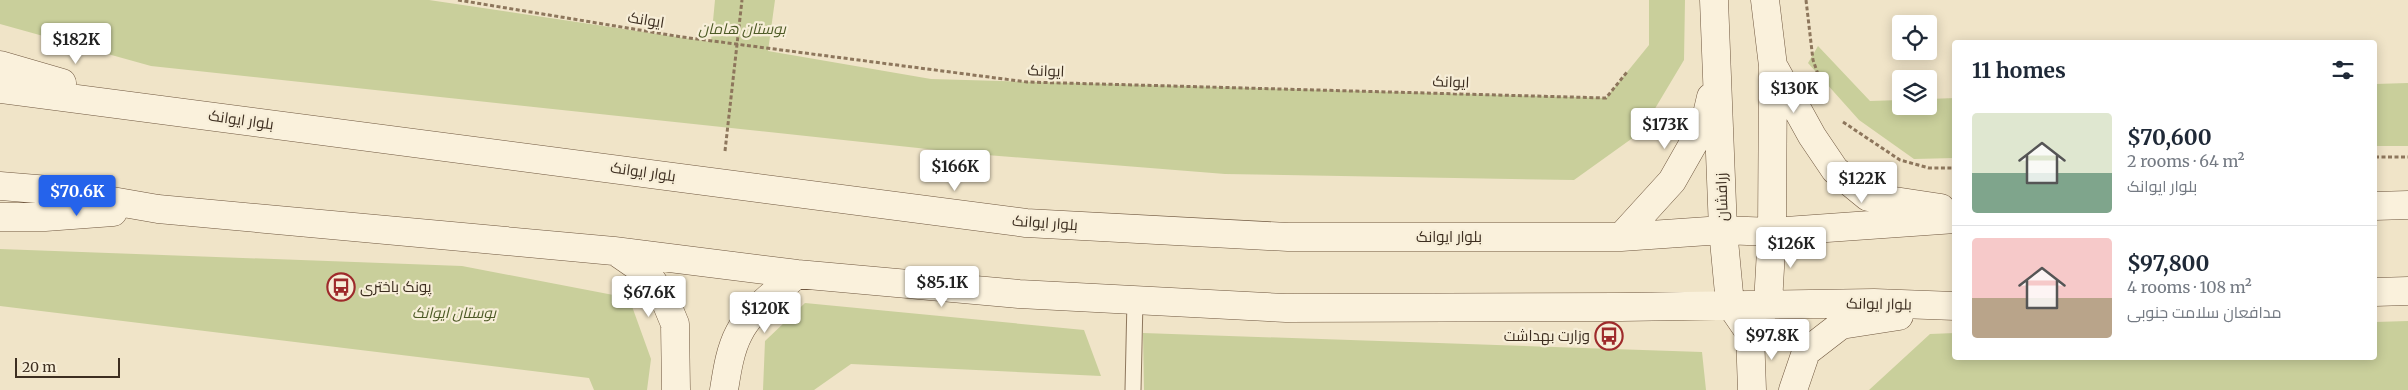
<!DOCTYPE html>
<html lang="en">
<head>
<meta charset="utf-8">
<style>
	body { margin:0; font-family:Merriweather,Cairo,serif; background:#f2f2f3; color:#1f2937; height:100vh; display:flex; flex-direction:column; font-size:19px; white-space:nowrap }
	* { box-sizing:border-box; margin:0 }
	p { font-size:16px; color:#747a83 }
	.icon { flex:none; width:28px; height:28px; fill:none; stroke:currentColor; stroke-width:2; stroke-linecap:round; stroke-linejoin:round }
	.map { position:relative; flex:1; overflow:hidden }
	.side { position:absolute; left:1952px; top:40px; width:425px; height:320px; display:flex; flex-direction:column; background:#fff; border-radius:5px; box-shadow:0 2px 12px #0003 }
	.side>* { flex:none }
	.controls { position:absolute; left:1892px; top:15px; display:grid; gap:10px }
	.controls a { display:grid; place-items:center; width:45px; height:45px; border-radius:5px; background:#fff; box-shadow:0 2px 12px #0003; font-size:25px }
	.scale { position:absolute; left:15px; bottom:12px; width:105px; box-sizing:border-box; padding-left:5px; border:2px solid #3d2e20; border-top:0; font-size:14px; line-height:18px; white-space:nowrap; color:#3d2e20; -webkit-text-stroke:4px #f7eed8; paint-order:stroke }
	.price { position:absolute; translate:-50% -42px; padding:0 11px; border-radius:5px; background:#fff; color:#222; font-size:16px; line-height:32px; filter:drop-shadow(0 1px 2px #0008) }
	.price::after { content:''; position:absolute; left:50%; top:30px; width:15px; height:11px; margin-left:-8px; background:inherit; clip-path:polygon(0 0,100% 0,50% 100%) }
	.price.current { background:#2563eb; color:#fff }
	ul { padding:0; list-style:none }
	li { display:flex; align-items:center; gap:15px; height:125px; padding:0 20px }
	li+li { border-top:1px solid #e0e1e3 }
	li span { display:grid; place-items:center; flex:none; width:140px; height:100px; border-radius:5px; color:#555 }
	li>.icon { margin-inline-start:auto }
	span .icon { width:60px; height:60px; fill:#fffc; stroke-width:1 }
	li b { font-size:21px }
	h2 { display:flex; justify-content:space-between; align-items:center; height:60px; padding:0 20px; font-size:21px }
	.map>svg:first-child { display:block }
</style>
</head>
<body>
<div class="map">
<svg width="2408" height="390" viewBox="0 0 2408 390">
	<rect width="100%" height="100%" fill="#f0e4c8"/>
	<path fill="#c9cf9b" d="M 0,0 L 429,0 L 711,42 L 715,0 L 775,0 L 768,51 L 931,79 L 1606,98 L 1649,45 L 1649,0 L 1685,0 L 1684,60 L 1641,132 L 1574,180 L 1225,174 L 974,154 L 151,66 L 0,24 Z
		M 1818,46 L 1870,101 L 1901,100 L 1901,106 L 1929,106 L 1929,99 L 1955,98 L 1955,158 L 1914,159 L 1859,120 L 1808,63 Z
		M 2408,83 L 2408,146 L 2375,146 L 2375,84 Z
		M 0,249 L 462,266 L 629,298 L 651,359 L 647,390 L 594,390 L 589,378 L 0,306 Z
		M 805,303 L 1084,330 L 1101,376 L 851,364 L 814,390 L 763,390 L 765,341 Z
		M 2408,321 L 2408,390 L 1869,390 L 1930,334 L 1955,333 L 1955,358 L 2375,358 L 2375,322 Z
		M 1143,333 L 1702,352 L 1706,390 L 1144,390 Z"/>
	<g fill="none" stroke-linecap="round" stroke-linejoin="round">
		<g stroke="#8d765c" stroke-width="17">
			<path id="lane" d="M 1133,390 L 1135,300"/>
		</g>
		<g stroke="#6f573f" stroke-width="29">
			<path id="secondary" d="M 1714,0 L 1723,230 L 1730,304 L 1750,333 L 1752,390
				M 0,65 L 62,83
				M 1775,69 L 1812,136 L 1835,170 L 1868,197 L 1941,208
				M 0,89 L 1026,223 L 1288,237 L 1621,237 L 1723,230 L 1772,232 L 1955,219
				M 0,186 L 49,190 L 158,209 L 614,251 L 797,274 L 1019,294 L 1286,308 L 1621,307 L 1874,303 L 1955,306
				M 2375,206 L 2408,205
				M 0,217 L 45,217 L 113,212
				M 1621,237 L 1672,181 L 1705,123 L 1711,97
				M 618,253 L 647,273 L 665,300 L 675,324 L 676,390
				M 2375,292 L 2408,291
				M 1758,319 L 1768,304 L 1772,232 L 1773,66 L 1765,0
				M 724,390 C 727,371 730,350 739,333 C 751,309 778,291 797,274
				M 1793,390 L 1806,352 L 1841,325 L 1899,316"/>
		</g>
		<path stroke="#8d765c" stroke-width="3" stroke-dasharray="4 2.5" stroke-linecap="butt" d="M 458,0 L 682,37 L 1027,82 L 1606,98 L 1627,72
			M 1806,0 L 1813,60 L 1820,80
			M 1843,122 L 1900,160 L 1929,168 L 1955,168
			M 725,151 L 742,0
			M 2375,157 L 2408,157"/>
		<use href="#lane" stroke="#faf1dc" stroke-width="15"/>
		<use href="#secondary" stroke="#faf1dc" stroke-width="28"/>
	</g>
	<defs>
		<g id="bus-ring" transform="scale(1.4375)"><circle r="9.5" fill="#f7eed8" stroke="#9e2a2b" stroke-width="1.5"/><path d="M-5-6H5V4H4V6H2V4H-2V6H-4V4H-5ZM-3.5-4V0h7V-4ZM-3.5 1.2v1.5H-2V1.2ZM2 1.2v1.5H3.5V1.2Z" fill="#9e2a2b"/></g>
	</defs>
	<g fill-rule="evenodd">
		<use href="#bus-ring" x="341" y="287"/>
		<use href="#bus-ring" x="1609" y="336"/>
	</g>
	<g text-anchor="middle" stroke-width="4.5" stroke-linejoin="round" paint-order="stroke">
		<g font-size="15" fill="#3d2e20" stroke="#f7eed8">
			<text transform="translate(646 20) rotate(9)" y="5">ایوانک</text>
			<text transform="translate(1046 71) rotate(2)" y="5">ایوانک</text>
			<text transform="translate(1451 82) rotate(2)" y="5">ایوانک</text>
			<text transform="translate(241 120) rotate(8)" y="5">بلوار ایوانک</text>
			<text transform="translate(643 172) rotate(8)" y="5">بلوار ایوانک</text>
			<text transform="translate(1722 197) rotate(-92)" y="5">زرافشان</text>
			<text transform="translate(1045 223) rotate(4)" y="5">بلوار ایوانک</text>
			<text x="1449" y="242">بلوار ایوانک</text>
			<text transform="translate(1879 304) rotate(1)" y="5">بلوار ایوانک</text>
		</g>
		<g font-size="15" font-style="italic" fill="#4d5a26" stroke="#f7eed8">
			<text x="742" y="34">بوستان هامان</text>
			<text x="454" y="318">بوستان ایوانک</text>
		</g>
		<g font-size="15" fill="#3d2e20" stroke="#f7eed8" text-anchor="start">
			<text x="360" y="292">پونک باختری</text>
			<text x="1590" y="341" text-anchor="end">وزارت بهداشت</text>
		</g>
	</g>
</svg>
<div class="controls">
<a><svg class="icon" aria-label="locate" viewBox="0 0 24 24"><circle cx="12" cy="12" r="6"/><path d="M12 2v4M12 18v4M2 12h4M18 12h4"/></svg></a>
<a><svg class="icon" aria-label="layers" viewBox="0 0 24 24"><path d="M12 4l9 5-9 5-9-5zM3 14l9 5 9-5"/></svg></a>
</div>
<div class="scale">20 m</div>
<b class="price" style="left:76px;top:65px">$182K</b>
<b class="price" style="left:1794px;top:114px">$130K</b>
<b class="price" style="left:1665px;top:150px">$173K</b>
<b class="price" style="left:955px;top:192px">$166K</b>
<b class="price" style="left:1862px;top:204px">$122K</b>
<b class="price current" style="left:77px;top:217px">$70.6K</b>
<b class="price" style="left:1791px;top:269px">$126K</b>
<b class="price" style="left:942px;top:308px">$85.1K</b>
<b class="price" style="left:649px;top:318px">$67.6K</b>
<b class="price" style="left:765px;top:334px">$120K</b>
<b class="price" style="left:1772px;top:361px">$97.8K</b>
<section class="side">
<h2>11 homes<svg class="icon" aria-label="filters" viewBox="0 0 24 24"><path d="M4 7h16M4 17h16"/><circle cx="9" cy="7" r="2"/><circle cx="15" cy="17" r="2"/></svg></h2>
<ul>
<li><span style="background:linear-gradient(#dfe7d0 60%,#7fa58c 0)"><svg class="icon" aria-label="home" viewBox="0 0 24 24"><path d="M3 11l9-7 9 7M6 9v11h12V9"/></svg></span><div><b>$70,600</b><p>2 rooms · 64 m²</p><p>بلوار ایوانک</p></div></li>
<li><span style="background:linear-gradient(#f6c9c9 60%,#b9a48a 0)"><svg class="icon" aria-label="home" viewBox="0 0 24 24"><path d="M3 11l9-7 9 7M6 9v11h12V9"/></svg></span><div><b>$97,800</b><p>4 rooms · 108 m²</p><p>مدافعان سلامت جنوبی</p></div></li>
</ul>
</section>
</div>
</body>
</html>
